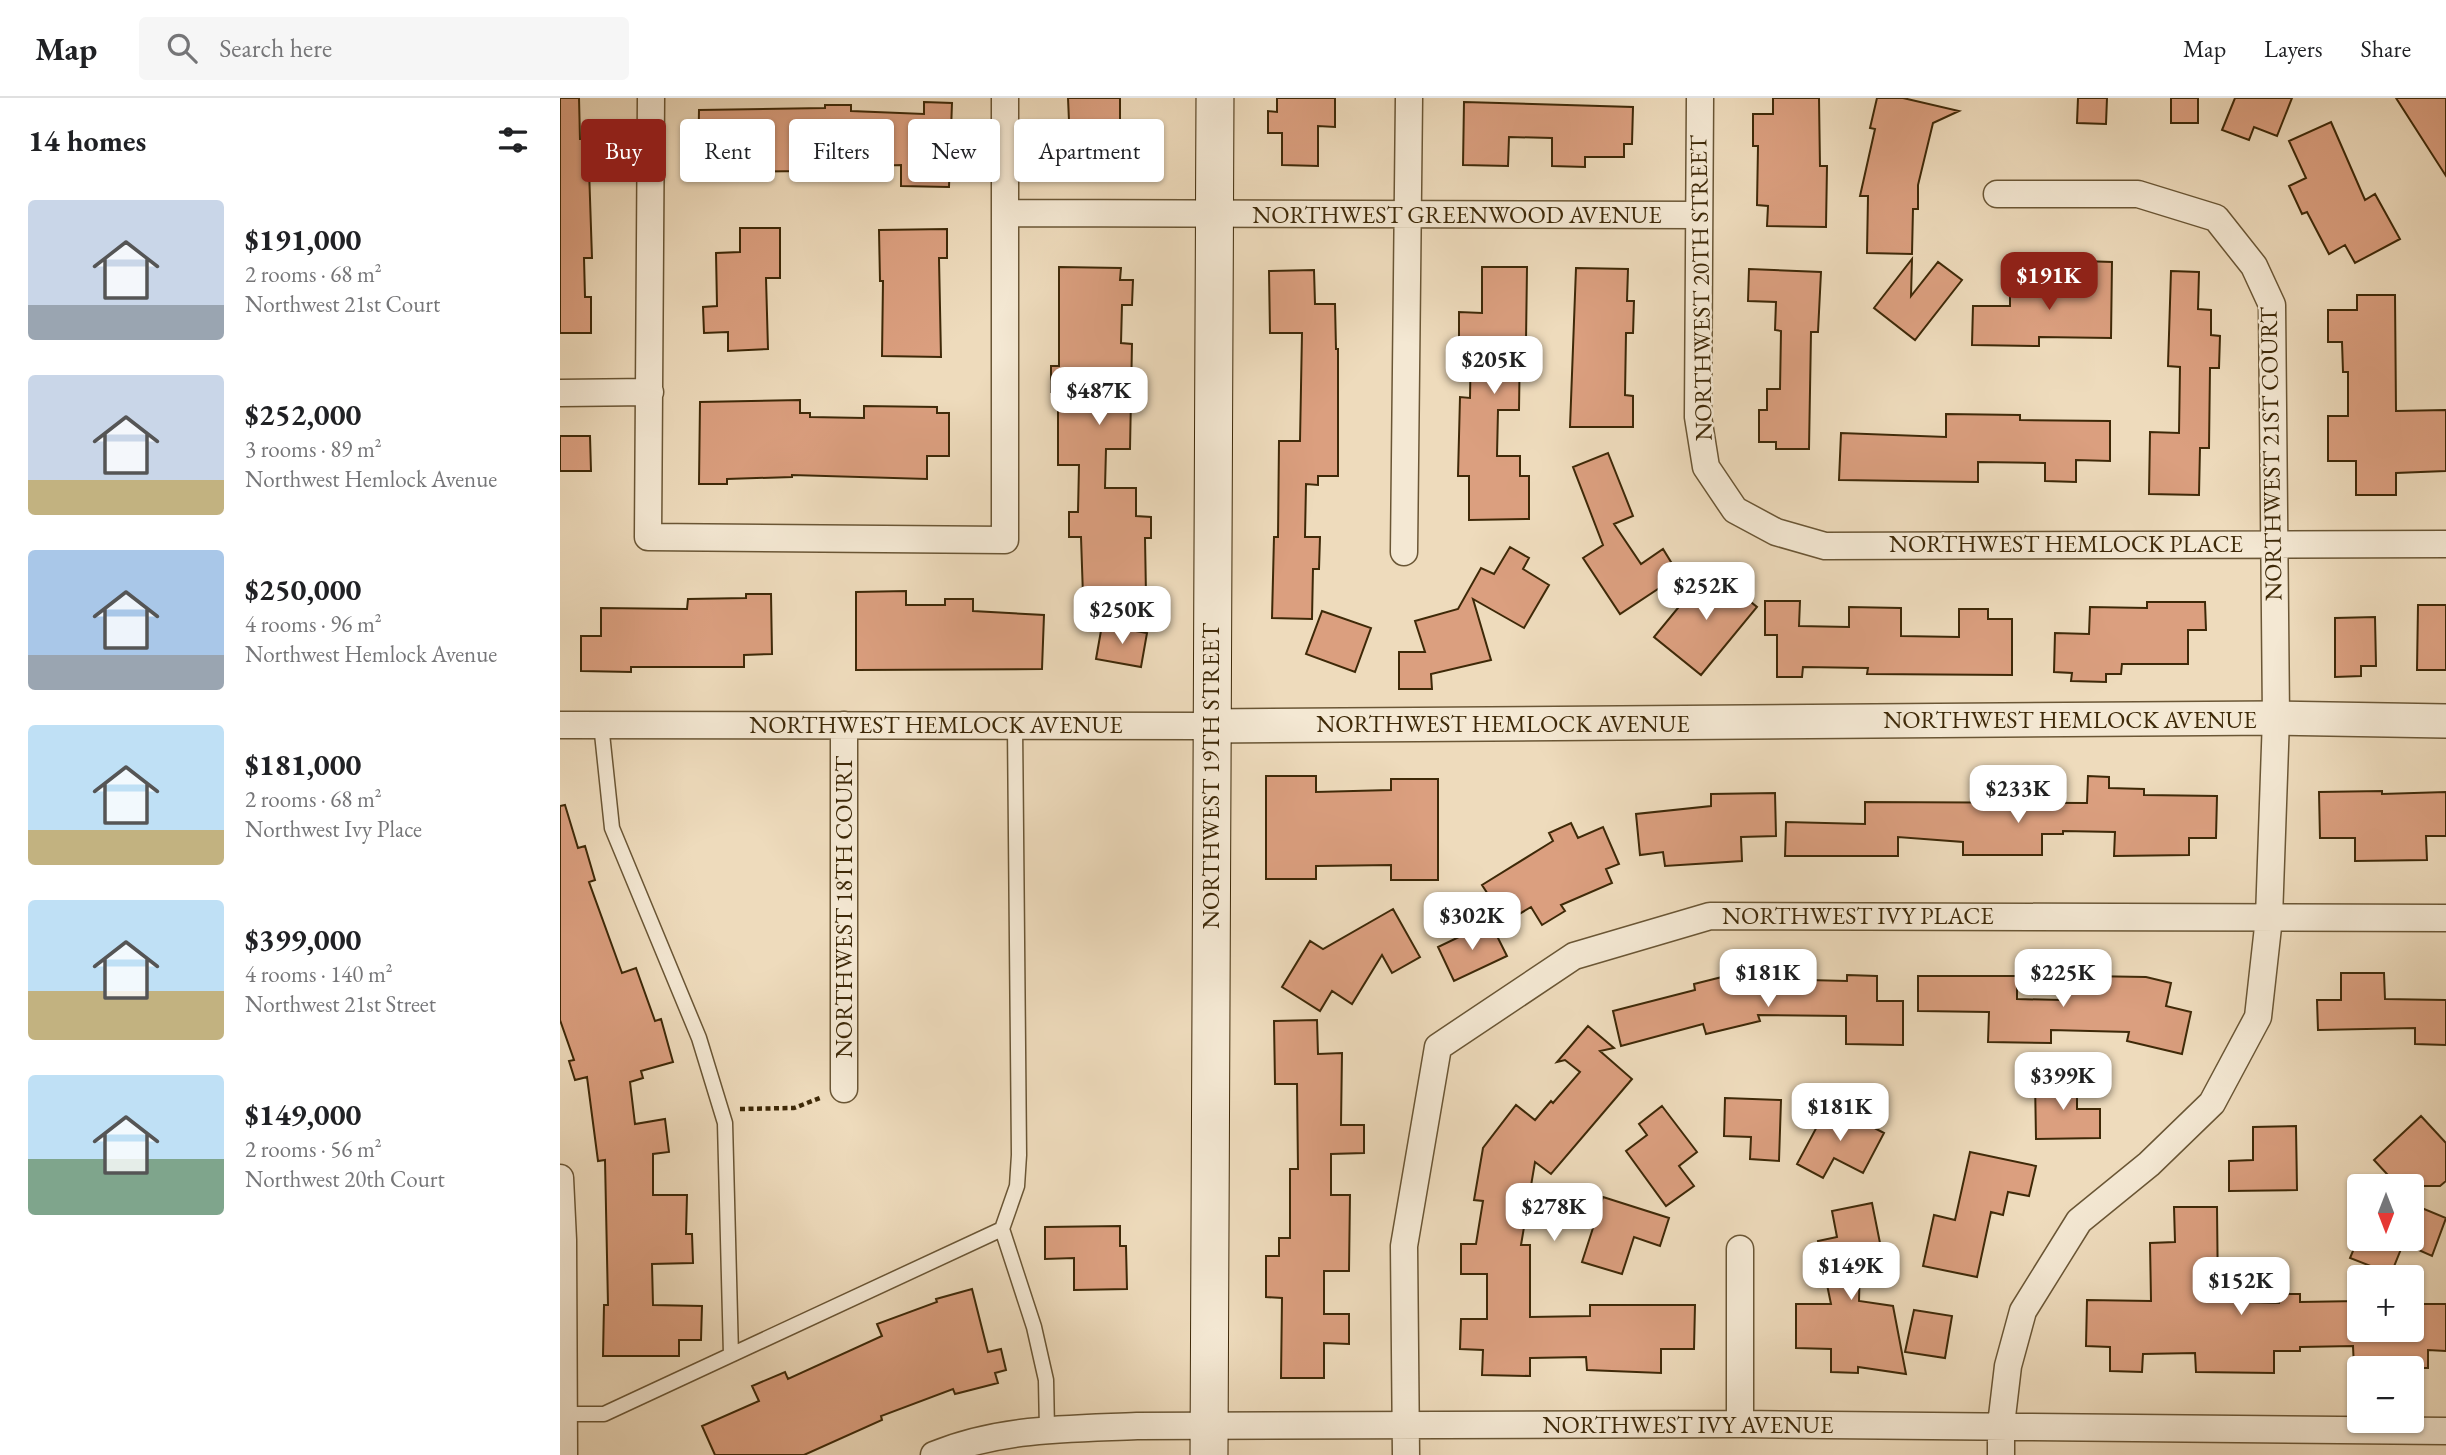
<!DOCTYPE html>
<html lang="en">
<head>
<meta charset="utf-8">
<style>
	body { margin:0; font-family:"EB Garamond",serif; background:#f6f6f6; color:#202124; height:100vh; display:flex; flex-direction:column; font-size:26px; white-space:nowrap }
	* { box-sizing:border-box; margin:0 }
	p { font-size:23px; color:#757577 }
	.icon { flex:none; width:38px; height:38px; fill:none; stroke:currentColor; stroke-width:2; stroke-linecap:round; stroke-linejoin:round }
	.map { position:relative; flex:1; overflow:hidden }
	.details { display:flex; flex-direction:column; background:#fff; width:560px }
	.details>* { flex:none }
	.hud { position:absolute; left:21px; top:21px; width:665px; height:63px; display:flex; gap:14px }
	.needle { width:46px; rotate:180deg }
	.tools { position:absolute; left:1787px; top:1076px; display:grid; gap:14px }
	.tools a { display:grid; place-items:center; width:77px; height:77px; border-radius:7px; background:#fff; box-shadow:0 2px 5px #0004; font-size:35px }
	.price { position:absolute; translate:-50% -60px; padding:0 16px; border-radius:14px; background:#fff; color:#222; font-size:23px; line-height:46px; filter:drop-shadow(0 2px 4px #0008) }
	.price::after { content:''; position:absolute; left:50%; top:42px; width:21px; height:16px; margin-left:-10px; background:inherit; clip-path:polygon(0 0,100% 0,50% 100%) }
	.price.selected { background:#8f2418; color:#fff }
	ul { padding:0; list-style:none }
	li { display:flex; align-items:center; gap:21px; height:175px; padding:0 28px }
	li span { display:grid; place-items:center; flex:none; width:196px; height:140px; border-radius:7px; color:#555 }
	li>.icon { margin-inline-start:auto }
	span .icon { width:84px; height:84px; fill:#fffc; stroke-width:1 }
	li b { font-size:30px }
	h2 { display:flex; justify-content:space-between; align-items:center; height:84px; padding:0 28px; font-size:30px }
	.chip { padding:0 24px; border-radius:7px; background:#fff; box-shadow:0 2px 5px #0004; font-size:24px; line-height:63px }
	.chip.selected { background:#8f2418; color:#fff }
	header { display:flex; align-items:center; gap:42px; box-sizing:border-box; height:98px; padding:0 35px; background:#fff; border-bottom:2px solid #e0e0e0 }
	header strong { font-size:33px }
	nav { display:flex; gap:38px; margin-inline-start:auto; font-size:24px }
	.search { width:490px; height:63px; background:#f6f6f6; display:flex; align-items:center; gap:18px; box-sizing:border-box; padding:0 24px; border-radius:7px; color:#757577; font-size:26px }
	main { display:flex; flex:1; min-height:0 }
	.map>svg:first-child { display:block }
</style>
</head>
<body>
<header>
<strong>Map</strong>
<div class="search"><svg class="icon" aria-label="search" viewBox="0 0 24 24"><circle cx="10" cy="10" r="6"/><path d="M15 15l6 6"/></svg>Search here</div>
<nav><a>Map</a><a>Layers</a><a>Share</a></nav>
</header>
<main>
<section class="details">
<h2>14 homes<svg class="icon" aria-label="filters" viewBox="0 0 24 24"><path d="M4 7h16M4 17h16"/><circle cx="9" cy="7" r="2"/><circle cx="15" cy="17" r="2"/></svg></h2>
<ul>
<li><span style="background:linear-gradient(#c9d6e8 75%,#9aa5b1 0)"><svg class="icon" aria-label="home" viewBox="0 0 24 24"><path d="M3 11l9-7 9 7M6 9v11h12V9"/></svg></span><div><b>$191,000</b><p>2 rooms · 68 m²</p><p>Northwest 21st Court</p></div></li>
<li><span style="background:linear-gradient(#c9d6e8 75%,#c2b280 0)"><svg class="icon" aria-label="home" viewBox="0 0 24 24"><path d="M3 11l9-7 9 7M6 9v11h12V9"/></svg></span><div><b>$252,000</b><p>3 rooms · 89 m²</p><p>Northwest Hemlock Avenue</p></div></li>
<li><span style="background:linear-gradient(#a9c7e8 75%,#9aa5b1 0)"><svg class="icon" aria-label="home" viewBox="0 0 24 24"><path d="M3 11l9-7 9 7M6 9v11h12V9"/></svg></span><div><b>$250,000</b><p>4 rooms · 96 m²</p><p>Northwest Hemlock Avenue</p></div></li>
<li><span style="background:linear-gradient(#bfe0f5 75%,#c2b280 0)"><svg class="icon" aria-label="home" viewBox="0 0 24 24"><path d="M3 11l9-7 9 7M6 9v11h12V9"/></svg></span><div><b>$181,000</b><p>2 rooms · 68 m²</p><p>Northwest Ivy Place</p></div></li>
<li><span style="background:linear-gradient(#bfe0f5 65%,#c2b280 0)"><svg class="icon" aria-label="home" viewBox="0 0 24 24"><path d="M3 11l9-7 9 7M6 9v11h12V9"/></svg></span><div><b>$399,000</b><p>4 rooms · 140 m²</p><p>Northwest 21st Street</p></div></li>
<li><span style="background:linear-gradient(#bfe0f5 60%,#7fa58c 0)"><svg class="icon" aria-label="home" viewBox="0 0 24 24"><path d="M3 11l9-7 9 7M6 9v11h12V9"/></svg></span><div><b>$149,000</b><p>2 rooms · 56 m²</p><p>Northwest 20th Court</p></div></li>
</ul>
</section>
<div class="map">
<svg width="1886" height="1357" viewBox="0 0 1886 1357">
	<rect width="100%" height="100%" fill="#eedbbc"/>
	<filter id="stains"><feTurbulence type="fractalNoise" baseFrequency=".00286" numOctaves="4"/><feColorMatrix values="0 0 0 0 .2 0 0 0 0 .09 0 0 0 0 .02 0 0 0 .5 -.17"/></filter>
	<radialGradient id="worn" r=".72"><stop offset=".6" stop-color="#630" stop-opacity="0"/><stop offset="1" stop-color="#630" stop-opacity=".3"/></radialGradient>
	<path fill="#db9f7f" stroke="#3e2908" stroke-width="2" d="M 0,0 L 19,0 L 20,41 L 28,41 L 32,160 L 24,160 L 25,199 L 31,199 L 31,235 L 0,235 Z
		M 508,0 L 560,0 L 560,24 L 572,24 L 571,60 L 556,60 L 556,68 L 500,67 L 501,23 L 509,23 Z
		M 717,0 L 775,0 L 775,29 L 758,28 L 758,68 L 722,67 L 722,35 L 708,35 L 708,13 L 717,14 Z
		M 1213,0 L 1259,0 L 1260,68 L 1267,68 L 1266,129 L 1207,128 L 1208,108 L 1197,107 L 1198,48 L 1193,48 L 1193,16 L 1213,16 Z
		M 1317,0 L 1343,0 L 1399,13 L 1373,25 L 1358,87 L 1358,111 L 1353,111 L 1352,156 L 1307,155 L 1308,98 L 1300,98 L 1315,31 L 1310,30 Z
		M 1518,0 L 1547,0 L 1546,26 L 1517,25 Z
		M 1611,0 L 1638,0 L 1638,25 L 1611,25 Z
		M 1675,0 L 1732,0 L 1717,38 L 1694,29 L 1689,42 L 1662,32 Z
		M 1836,0 L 1886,0 L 1886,78 Z
		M 364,4 L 392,5 L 389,89 L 341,88 L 341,67 L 247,70 L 247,73 L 138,74 L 139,12 L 265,10 L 265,7 L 291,7 L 291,13 L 364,16 Z
		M 904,4 L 1073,9 L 1072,46 L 1064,46 L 1064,59 L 1025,59 L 1025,69 L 992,68 L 992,40 L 949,39 L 948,68 L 903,67 Z
		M 1771,24 L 1805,102 L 1815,96 L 1840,141 L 1795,165 L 1785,147 L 1769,156 L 1747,114 L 1742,116 L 1729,88 L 1746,80 L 1729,43 Z
		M 180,130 L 220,130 L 220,180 L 206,180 L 208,251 L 168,253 L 168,234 L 144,235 L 143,209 L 157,208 L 156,155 L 180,154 Z
		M 387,131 L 387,160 L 379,160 L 381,259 L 322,258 L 323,183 L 320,183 L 319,132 Z
		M 1352,161 L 1351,198 L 1378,164 L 1402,182 L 1355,242 L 1314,210 Z
		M 1522,163 L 1552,164 L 1551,240 L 1479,239 L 1479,248 L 1412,247 L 1413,208 L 1450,208 L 1450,185 L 1479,185 L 1479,195 L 1521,195 Z
		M 499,169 L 561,170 L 560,182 L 573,182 L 572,207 L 562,207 L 561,245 L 572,246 L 570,351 L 546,351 L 545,390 L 576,390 L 576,418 L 591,419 L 591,440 L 585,440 L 586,497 L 523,498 L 521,439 L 509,439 L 509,414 L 518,414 L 519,367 L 498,367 L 498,294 L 491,294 L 491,268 L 499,268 Z
		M 922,169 L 967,169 L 966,243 L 960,243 L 959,312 L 938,312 L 937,358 L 960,358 L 960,378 L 969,378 L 969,421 L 909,422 L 909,378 L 898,378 L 900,299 L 910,300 L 911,243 L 899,243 L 899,214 L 922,215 Z
		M 1016,170 L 1068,171 L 1067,203 L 1074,203 L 1073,235 L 1066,235 L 1065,297 L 1073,298 L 1073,329 L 1010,329 Z
		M 1189,171 L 1261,174 L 1258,234 L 1251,234 L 1249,351 L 1216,351 L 1216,344 L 1199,344 L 1199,312 L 1207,312 L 1207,291 L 1220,291 L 1221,233 L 1215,232 L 1216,204 L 1188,203 Z
		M 754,172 L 755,206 L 775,206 L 776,251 L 778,251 L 778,378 L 758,378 L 758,387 L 746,386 L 745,439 L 760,439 L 759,471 L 753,471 L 752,521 L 712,520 L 714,439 L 718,439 L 719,343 L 740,343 L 742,235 L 710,235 L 709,173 Z
		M 1611,173 L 1639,174 L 1638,211 L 1651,212 L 1651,237 L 1660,238 L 1659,270 L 1650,270 L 1649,350 L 1640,350 L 1639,397 L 1589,396 L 1590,334 L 1619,335 L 1620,269 L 1608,268 Z
		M 1797,197 L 1835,197 L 1836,313 L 1886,312 L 1886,373 L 1836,375 L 1836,397 L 1796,397 L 1796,363 L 1768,363 L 1768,318 L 1788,318 L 1788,274 L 1783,274 L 1782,244 L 1768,244 L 1768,212 L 1797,212 Z
		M 240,302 L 240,315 L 250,315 L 250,319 L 304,320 L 304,308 L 377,309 L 377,315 L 389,315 L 389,358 L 367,358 L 367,381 L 232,377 L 232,379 L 167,381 L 167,386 L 139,386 L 140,304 Z
		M 1386,316 L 1460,317 L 1460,322 L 1550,323 L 1550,363 L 1516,362 L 1516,384 L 1485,383 L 1485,365 L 1418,364 L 1418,384 L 1279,382 L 1281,335 L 1386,339 Z
		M 0,338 L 30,338 L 31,373 L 0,373 Z
		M 1048,355 L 1073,418 L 1054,426 L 1081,466 L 1103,451 L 1119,477 L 1060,516 L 1023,460 L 1043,447 L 1013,369 Z
		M 950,449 L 969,460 L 963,471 L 989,487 L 964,530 L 913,501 L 931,562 L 871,576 L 872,591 L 839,591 L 839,554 L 865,554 L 855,523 L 898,511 L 921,470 L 934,476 Z
		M 1150,471 L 1197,509 L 1141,577 L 1094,539 Z
		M 346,493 L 346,507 L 385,507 L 385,501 L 413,501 L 413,513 L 484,517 L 482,571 L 296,572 L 296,494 Z
		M 186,496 L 211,496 L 212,556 L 184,557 L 184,569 L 71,569 L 71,574 L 21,573 L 21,538 L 41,538 L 41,510 L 127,511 L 128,501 L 186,500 Z
		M 1205,503 L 1240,503 L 1239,528 L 1289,529 L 1289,509 L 1341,510 L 1341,538 L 1399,539 L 1399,511 L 1428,511 L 1428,521 L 1452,521 L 1452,577 L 1307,576 L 1308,570 L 1243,569 L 1242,579 L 1217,579 L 1217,537 L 1205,537 Z
		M 1587,504 L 1645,504 L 1646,532 L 1628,532 L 1628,566 L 1562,566 L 1561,576 L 1546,576 L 1546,584 L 1511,583 L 1512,575 L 1494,574 L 1495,535 L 1529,536 L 1530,509 L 1587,510 Z
		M 1858,507 L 1886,507 L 1886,572 L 1857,572 Z
		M 762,513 L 811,530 L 795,574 L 746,556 Z
		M 1815,519 L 1816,568 L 1801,568 L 1801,578 L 1775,579 L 1775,520 Z
		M 542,527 L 587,535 L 581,569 L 536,561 Z
		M 706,678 L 756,678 L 756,694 L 831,692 L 831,681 L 878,681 L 878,782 L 831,782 L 831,767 L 756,768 L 756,781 L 706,781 Z
		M 1528,678 L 1549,679 L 1549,690 L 1584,691 L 1584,697 L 1657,698 L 1656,740 L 1629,740 L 1629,757 L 1554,758 L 1555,734 L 1503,733 L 1503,736 L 1482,736 L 1482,757 L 1403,757 L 1403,744 L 1338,739 L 1338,758 L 1225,758 L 1226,724 L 1305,726 L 1305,704 L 1527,705 Z
		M 1822,693 L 1822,696 L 1886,694 L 1886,738 L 1866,738 L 1867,762 L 1795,763 L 1795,740 L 1760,740 L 1759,694 Z
		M 1215,695 L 1216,738 L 1181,739 L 1182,763 L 1105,768 L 1103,754 L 1080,757 L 1076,716 L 1151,708 L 1151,696 Z
		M 5,707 L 18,750 L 25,748 L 35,782 L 29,784 L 62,875 L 76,870 L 95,923 L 101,921 L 113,964 L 81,973 L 83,980 L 70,984 L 75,1026 L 105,1021 L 109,1054 L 93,1056 L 93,1097 L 127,1097 L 126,1136 L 132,1136 L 133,1165 L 92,1166 L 93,1207 L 142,1208 L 141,1242 L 119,1242 L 119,1258 L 43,1258 L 44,1207 L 48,1207 L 45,1062 L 38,1063 L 27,979 L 15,982 L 9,963 L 14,962 L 0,922 L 0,708 Z
		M 1011,725 L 1018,740 L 1043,729 L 1059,766 L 1046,771 L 1052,785 L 1001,807 L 1005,813 L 982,827 L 971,809 L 946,824 L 922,787 L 993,743 L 989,735 Z
		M 833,811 L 860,859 L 832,875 L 822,857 L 792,906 L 772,893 L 760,913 L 722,889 L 750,843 L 763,851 Z
		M 930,824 L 947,858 L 894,883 L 878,849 Z
		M 1781,875 L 1824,875 L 1825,901 L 1886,902 L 1886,947 L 1855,946 L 1855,930 L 1758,932 L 1757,902 L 1781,902 Z
		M 1287,877 L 1317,878 L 1317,903 L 1343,903 L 1343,947 L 1286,946 L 1286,918 L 1198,917 L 1200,923 L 1146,936 L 1143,926 L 1061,948 L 1053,913 L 1135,892 L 1134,886 L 1162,879 L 1165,890 L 1204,881 L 1287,883 Z
		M 1358,878 L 1457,878 L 1457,901 L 1502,902 L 1502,891 L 1527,891 L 1527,878 L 1586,879 L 1611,885 L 1606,908 L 1631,914 L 1622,956 L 1567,943 L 1569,934 L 1491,932 L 1491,945 L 1428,944 L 1429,914 L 1358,913 Z
		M 757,922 L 758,956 L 782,955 L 781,1027 L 804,1027 L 804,1055 L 771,1056 L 771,1097 L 790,1097 L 789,1173 L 764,1173 L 764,1216 L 789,1216 L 789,1246 L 764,1245 L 764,1280 L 721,1280 L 722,1200 L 706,1199 L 706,1158 L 719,1158 L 719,1140 L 730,1140 L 730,1071 L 738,1071 L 737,986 L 715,986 L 714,923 Z
		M 1028,928 L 1054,950 L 1040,953 L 1072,981 L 991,1076 L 975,1064 L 961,1147 L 970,1147 L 970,1219 L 1030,1218 L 1030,1207 L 1135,1207 L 1134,1251 L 1101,1251 L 1101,1275 L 1027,1272 L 1026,1259 L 970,1260 L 970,1278 L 922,1277 L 923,1252 L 900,1251 L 901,1221 L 927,1221 L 927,1176 L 901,1176 L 901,1146 L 916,1146 L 923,1103 L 914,1102 L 923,1050 L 956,1007 L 975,1022 L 991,1003 L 993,1005 L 1020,974 L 1005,962 L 997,964 Z
		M 1475,982 L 1517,982 L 1517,1011 L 1540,1011 L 1540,1040 L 1476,1041 Z
		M 1165,1000 L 1221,1002 L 1219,1063 L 1190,1061 L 1191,1039 L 1164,1038 Z
		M 1269,1006 L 1324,1035 L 1303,1075 L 1274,1060 L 1263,1080 L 1237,1066 Z
		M 1102,1008 L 1137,1054 L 1119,1068 L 1134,1088 L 1106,1108 L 1066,1053 L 1087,1037 L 1079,1026 Z
		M 1861,1018 L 1886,1045 L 1886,1083 L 1880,1088 L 1838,1088 L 1814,1062 Z
		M 1736,1028 L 1737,1092 L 1669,1093 L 1669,1063 L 1693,1062 L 1693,1029 Z
		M 1410,1054 L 1476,1068 L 1469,1098 L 1448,1094 L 1443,1117 L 1431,1114 L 1417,1179 L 1363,1168 L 1374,1117 L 1395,1122 Z
		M 1043,1099 L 1109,1120 L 1100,1148 L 1074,1139 L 1062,1176 L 1022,1164 Z
		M 1312,1105 L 1323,1160 L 1300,1164 L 1299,1203 L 1333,1208 L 1346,1276 L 1298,1269 L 1298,1275 L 1271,1274 L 1271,1251 L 1236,1250 L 1236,1206 L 1271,1206 L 1258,1143 L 1277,1139 L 1272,1113 Z
		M 1852,1106 L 1886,1120 L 1872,1158 L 1852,1149 Z
		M 1614,1109 L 1657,1109 L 1658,1203 L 1719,1205 L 1720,1196 L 1740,1196 L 1740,1204 L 1799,1203 L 1799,1232 L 1852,1232 L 1852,1206 L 1886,1206 L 1886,1253 L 1868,1252 L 1868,1270 L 1794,1270 L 1793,1248 L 1740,1249 L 1740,1253 L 1714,1253 L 1714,1275 L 1636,1274 L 1635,1255 L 1583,1256 L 1582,1274 L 1550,1273 L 1550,1249 L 1526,1248 L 1527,1202 L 1591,1203 L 1590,1145 L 1615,1144 Z
		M 560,1128 L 560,1148 L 566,1148 L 567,1191 L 514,1192 L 514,1160 L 485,1161 L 485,1129 Z
		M 1798,1141 L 1845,1141 L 1831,1176 L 1790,1160 Z
		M 412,1191 L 428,1254 L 441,1251 L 446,1272 L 435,1275 L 438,1285 L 395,1296 L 393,1291 L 321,1318 L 322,1322 L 244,1357 L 155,1357 L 142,1328 L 199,1303 L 192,1288 L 225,1274 L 228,1281 L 322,1238 L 317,1226 L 377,1204 L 376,1201 Z
		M 1354,1212 L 1392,1218 L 1385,1260 L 1345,1254 Z"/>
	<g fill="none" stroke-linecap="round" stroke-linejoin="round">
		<g stroke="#6a5635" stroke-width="17">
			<path id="service" d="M 41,626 L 52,730 L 139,940 L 165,1025 L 171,1257
				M 442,1131 L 474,1229 L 486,1282 L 487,1332
				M 0,1316 L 44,1316 L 442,1131 L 457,1088 L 459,1057 L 455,628"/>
		</g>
		<g stroke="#6a5635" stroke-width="29">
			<path id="minor" d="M 91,0 L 88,439 L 445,442 L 445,0
				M 1140,0 L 1138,319 L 1146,369 L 1175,412 L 1216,434 L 1265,448 L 1886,446
				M 1437,96 L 1578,96 L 1656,120 L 1694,168 L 1712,207 L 1716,620 L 1709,820 L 1698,919 L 1652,1005 L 1589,1066 L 1519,1123 L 1463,1213 L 1448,1268 L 1441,1327 L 1441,1357
				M 446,115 L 1138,117
				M 0,295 L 90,294
				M 844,454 L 849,0
				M 0,627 L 650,628
				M 284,627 L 284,991
				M 0,1080 L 3,1142 L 4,1357
				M 1180,1151 L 1180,1326
				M 374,1357 C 439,1330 507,1331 577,1328 L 1180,1326 L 1886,1333
				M 846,1357 L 844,1148 L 878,949 L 1014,858 L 1150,818 L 1886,820"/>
		</g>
		<g stroke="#6a5635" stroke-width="36">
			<path id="tertiary" d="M 650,628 L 1716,620 L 1886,623"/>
		</g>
		<g stroke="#3e2908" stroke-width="39">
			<path id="secondary" d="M 649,1357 L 655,0"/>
		</g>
		<path stroke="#3e2908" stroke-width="4.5" stroke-dasharray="5 3.5" stroke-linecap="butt" d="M 180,1011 L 234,1010 L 260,1000"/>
		<use href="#service" stroke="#f4e8d3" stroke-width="14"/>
		<use href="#minor" stroke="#f4e8d3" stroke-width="26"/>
		<use href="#tertiary" stroke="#f4e8d3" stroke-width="33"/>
		<use href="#secondary" stroke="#f4e8d3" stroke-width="37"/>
	</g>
	<g text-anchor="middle" stroke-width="5" stroke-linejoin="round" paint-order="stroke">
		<g font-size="24" fill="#3e2908" stroke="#f4e8d3">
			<text x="897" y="125">NORTHWEST GREENWOOD AVENUE</text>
			<text transform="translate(1141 190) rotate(-91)" y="8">NORTHWEST 20TH STREET</text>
			<text transform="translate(1711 356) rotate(-91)" y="8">NORTHWEST 21ST COURT</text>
			<text x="1506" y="454">NORTHWEST HEMLOCK PLACE</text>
			<text x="1510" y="630">NORTHWEST HEMLOCK AVENUE</text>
			<text x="943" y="634">NORTHWEST HEMLOCK AVENUE</text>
			<text x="376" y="635">NORTHWEST HEMLOCK AVENUE</text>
			<text transform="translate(651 678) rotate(-90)" y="8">NORTHWEST 19TH STREET</text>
			<text transform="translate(284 809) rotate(-90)" y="8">NORTHWEST 18TH COURT</text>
			<text x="1298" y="826">NORTHWEST IVY PLACE</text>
			<text x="1128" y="1335">NORTHWEST IVY AVENUE</text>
		</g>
	</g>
	<rect width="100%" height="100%" filter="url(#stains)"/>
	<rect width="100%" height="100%" fill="url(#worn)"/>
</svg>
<div class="tools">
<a><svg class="needle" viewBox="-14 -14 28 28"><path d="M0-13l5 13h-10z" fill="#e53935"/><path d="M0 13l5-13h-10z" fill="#757577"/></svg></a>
<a>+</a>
<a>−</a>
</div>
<b class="price selected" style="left:1489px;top:214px">$191K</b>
<b class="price" style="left:934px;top:298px">$205K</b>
<b class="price" style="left:539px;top:329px">$487K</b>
<b class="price" style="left:1146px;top:524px">$252K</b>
<b class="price" style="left:562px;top:548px">$250K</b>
<b class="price" style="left:1458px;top:727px">$233K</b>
<b class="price" style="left:912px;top:854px">$302K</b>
<b class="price" style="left:1208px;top:911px">$181K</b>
<b class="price" style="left:1503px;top:911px">$225K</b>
<b class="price" style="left:1503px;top:1014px">$399K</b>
<b class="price" style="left:1280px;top:1045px">$181K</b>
<b class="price" style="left:994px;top:1145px">$278K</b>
<b class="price" style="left:1291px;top:1204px">$149K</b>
<b class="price" style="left:1681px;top:1219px">$152K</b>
<div class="hud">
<a class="chip selected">Buy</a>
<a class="chip">Rent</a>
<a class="chip">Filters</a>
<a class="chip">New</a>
<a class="chip">Apartment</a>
</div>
</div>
</main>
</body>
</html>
